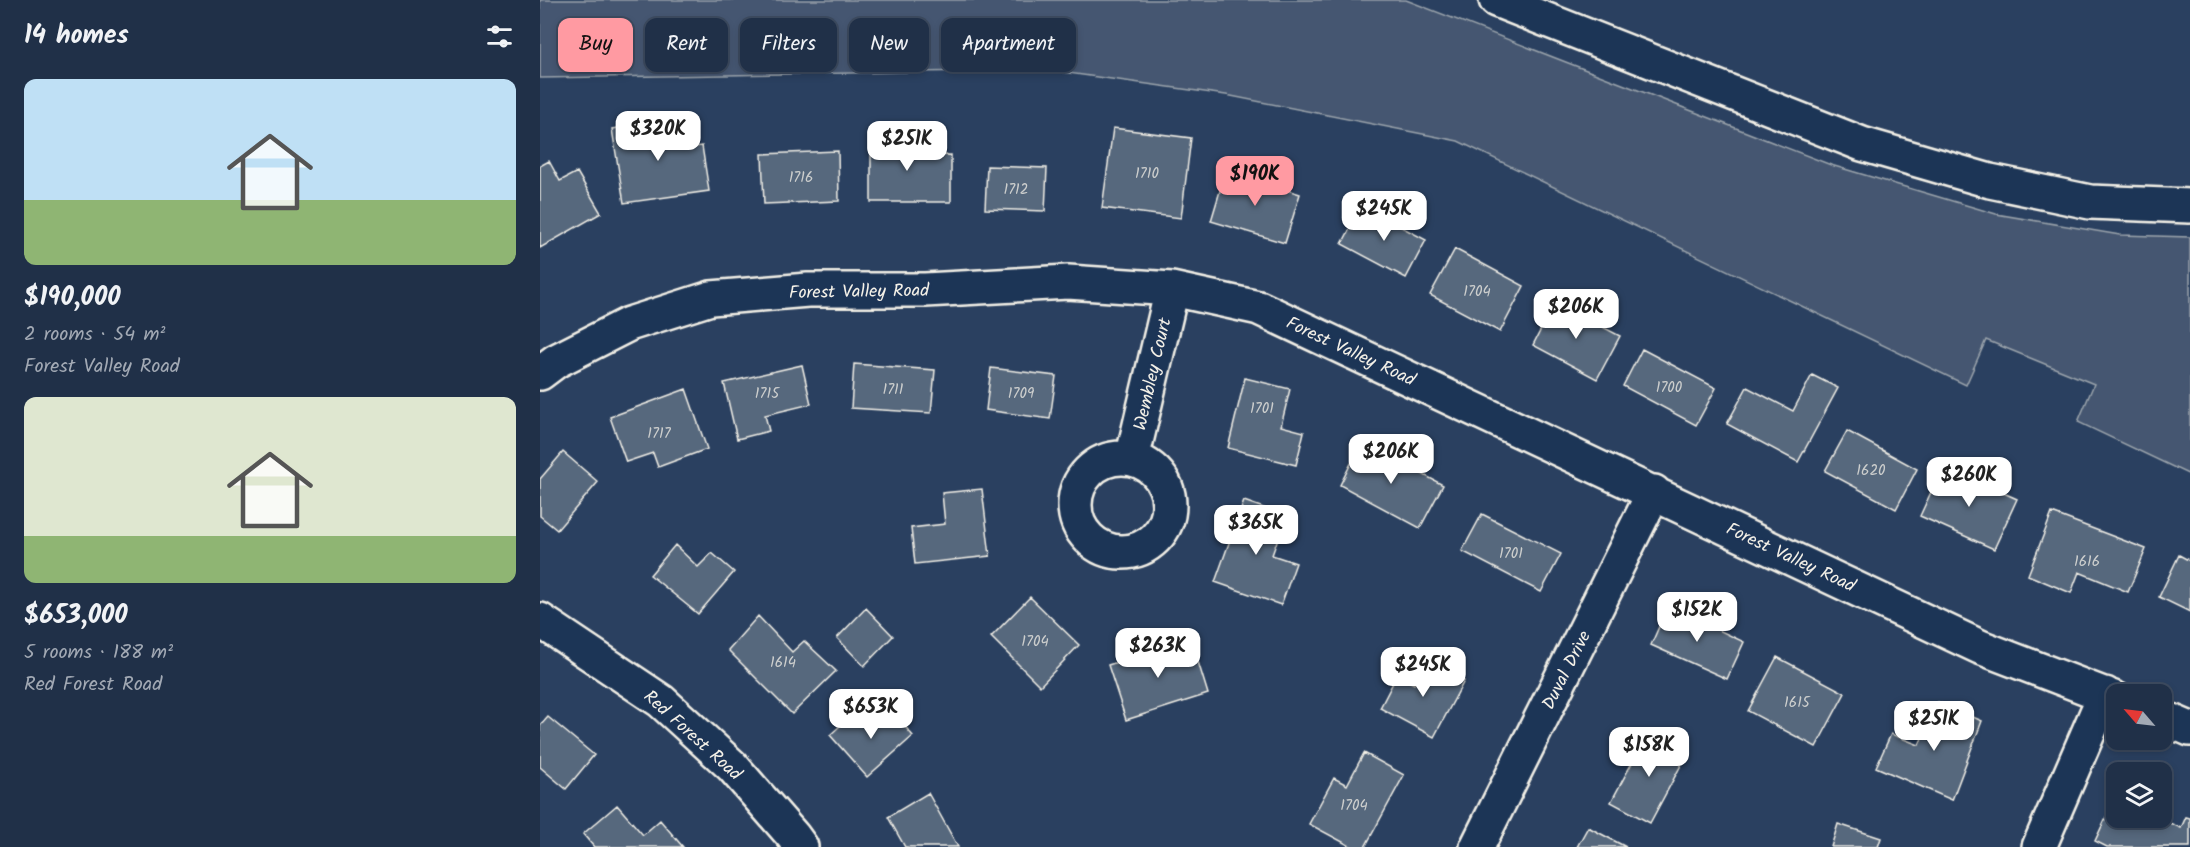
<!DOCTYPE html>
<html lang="en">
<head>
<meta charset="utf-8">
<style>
	body { margin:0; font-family:Kalam,sans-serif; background:#28384f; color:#f1f3f6; height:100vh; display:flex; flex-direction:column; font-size:22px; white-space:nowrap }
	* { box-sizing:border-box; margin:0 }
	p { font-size:20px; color:#a2a9b4 }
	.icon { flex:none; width:33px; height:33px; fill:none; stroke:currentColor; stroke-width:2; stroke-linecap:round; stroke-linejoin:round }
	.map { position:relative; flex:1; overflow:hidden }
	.side { display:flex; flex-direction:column; background:#203048; width:540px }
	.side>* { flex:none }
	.top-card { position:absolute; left:18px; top:18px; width:570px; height:54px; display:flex; gap:12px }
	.needle { width:39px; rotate:298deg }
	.fabs { position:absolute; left:1566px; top:684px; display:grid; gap:12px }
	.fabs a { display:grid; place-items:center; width:66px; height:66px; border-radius:12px; background:#203048; box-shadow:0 3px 9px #0003,0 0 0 2px #3d4b60; font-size:30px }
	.price { position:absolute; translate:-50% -51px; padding:0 14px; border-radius:12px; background:#fff; color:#222; font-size:20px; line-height:39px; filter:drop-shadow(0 2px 3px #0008) }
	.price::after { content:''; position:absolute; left:50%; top:36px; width:18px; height:14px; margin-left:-9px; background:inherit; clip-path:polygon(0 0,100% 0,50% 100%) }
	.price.selected { background:#ff9aa2; color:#111 }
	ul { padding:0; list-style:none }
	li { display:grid; align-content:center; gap:12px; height:318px; padding:0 24px }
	li span { display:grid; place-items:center; height:186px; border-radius:12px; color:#555 }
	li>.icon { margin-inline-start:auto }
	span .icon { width:108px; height:108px; fill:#fffc; stroke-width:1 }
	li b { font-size:26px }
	h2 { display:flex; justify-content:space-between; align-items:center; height:72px; padding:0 24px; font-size:26px }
	.tag { padding:0 21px; border-radius:12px; background:#203048; box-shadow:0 3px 9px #0003,0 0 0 2px #3d4b60; font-size:21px; line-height:54px }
	.tag.selected { background:#ff9aa2; color:#111 }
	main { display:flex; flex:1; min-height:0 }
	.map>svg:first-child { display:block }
</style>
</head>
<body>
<main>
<section class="side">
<h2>14 homes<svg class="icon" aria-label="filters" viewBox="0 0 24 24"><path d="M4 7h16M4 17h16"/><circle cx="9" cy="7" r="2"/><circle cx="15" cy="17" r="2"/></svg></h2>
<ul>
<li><span style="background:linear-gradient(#bfe0f5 65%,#8fb573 0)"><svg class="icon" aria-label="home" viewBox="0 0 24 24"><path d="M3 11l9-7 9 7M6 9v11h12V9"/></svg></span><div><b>$190,000</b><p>2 rooms · 54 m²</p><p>Forest Valley Road</p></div></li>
<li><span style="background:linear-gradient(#dfe7d0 75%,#8fb573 0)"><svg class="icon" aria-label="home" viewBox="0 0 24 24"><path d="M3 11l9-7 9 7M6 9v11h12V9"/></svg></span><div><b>$653,000</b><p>5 rooms · 188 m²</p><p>Red Forest Road</p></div></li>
</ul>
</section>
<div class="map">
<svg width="1650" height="847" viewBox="0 0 1650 847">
	<rect width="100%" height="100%" fill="#2a4060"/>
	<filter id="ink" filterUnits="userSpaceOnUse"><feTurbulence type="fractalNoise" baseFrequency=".0167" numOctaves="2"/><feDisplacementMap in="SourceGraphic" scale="12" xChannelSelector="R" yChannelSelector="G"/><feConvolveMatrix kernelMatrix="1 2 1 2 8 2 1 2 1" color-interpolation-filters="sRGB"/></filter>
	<g filter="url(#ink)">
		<path fill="#445771" stroke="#9ca4ac" stroke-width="1.5" d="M 0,0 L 866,0 L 1291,165 L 1456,214 L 1580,235 L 1650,237 L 1650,475 L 1538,422 L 1554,384 L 1446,340 L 1426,385 L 918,141 L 686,95 L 507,70 L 0,78 Z"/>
		<path fill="#56677d" stroke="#f4f1e8" stroke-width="1.5" d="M 138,119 L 144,148 L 162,146 L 169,191 L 84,203 L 72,129 Z
			M 573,128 L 651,138 L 641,218 L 562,208 Z
			M 331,133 L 369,133 L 369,156 L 411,155 L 411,202 L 331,202 Z
			M 298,151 L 299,201 L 224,204 L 222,154 Z
			M 9,161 L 20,181 L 37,172 L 61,213 L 0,248 L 0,166 Z
			M 447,166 L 507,168 L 505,211 L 445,209 Z
			M 686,171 L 760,194 L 745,243 L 671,221 Z
			M 822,206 L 886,240 L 866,278 L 802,244 Z
			M 915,249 L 984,286 L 960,332 L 890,295 Z
			M 1015,302 L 1080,336 L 1057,379 L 993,345 Z
			M 1102,349 L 1176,388 L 1156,425 L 1083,386 Z
			M 314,364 L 395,370 L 391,413 L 311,408 Z
			M 262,365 L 271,404 L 225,415 L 229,431 L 197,439 L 184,383 Z
			M 451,368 L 516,376 L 510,419 L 446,410 Z
			M 1272,375 L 1298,388 L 1258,462 L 1187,424 L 1207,387 L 1253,411 Z
			M 705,378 L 750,389 L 741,426 L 764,432 L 756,465 L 688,448 Z
			M 146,389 L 167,449 L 118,467 L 113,453 L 86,462 L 70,417 Z
			M 1307,431 L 1377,469 L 1356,509 L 1285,471 Z
			M 822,442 L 903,485 L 880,528 L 800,485 Z
			M 23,452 L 58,482 L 17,530 L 0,516 L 0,479 Z
			M 1403,466 L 1477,499 L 1454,549 L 1380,516 Z
			M 442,489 L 450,556 L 375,564 L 371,528 L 405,524 L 402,493 Z
			M 704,501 L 746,516 L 732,555 L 756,563 L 741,605 L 675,582 Z
			M 1512,513 L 1606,549 L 1588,592 L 1539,572 L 1531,593 L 1488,575 Z
			M 942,514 L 1021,554 L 1001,592 L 922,551 Z
			M 135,545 L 158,567 L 172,553 L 194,572 L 158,614 L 110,575 Z
			M 1639,555 L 1650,561 L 1650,612 L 1619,597 Z
			M 490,597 L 539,645 L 500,686 L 451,637 Z
			M 1128,606 L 1204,642 L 1187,679 L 1111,645 Z
			M 326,608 L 353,636 L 324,666 L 297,638 Z
			M 218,616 L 252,652 L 264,641 L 296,671 L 252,714 L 188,650 Z
			M 651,639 L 668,694 L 586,720 L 568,665 Z
			M 1237,657 L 1305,693 L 1276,747 L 1208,711 Z
			M 887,661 L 924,681 L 894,737 L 840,708 L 857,675 L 874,684 Z
			M 1398,702 L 1442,721 L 1412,800 L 1336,767 L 1351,734 L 1379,745 Z
			M 320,708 L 334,725 L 351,710 L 373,736 L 327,777 L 290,735 Z
			M 8,717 L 54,755 L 26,789 L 0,767 L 0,726 Z
			M 1108,733 L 1147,754 L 1110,823 L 1071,802 Z
			M 824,753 L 864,775 L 825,847 L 812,847 L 769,824 L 794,778 L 807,785 Z
			M 388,793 L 418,847 L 365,847 L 348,817 Z
			M 1575,798 L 1576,818 L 1618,818 L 1641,828 L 1646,817 L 1650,818 L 1650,847 L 1567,847 L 1555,841 Z
			M 77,805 L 103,835 L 120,820 L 143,847 L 54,847 L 43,834 Z
			M 1298,824 L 1341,838 L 1338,847 L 1291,847 Z
			M 1048,827 L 1086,847 L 1037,847 Z"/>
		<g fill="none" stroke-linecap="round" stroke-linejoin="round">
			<g stroke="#f4f1e8" stroke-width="38">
				<path id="minor" d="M 0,373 L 16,361 L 89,324 L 171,298 L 268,290 L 385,290 L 528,282 L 632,289 L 719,308 L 1440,647 L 1576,699
					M535 505a47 47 0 1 1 94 0a47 47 0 1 1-94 0Z
					M 592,459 L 632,289
					M 0,620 L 121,701 L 192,766 L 253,836 L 261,847
					M 1622,717 L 1650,729
					M 937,847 L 1114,492
					M 1499,847 L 1565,694"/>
			</g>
			<g stroke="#f4f1e8" stroke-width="38">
				<path id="highway" d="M 956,0 L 1322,144 L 1450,181 L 1550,202 L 1650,206"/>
			</g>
			<use href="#minor" stroke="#1d3557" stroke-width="33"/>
			<use href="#highway" stroke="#1d3557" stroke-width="33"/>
		</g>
	</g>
	<g text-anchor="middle" stroke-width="4.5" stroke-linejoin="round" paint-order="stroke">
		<g font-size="15" fill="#cccecd">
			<text x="607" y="178">1710</text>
			<text x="261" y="182">1716</text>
			<text x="476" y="194">1712</text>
			<text x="937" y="296">1704</text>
			<text x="1129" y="392">1700</text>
			<text x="353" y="394">1711</text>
			<text x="227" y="398">1715</text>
			<text x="481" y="398">1709</text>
			<text x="722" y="413">1701</text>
			<text x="119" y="438">1717</text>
			<text x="1331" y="475">1620</text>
			<text x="971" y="558">1701</text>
			<text x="1547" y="566">1616</text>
			<text x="495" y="646">1704</text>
			<text x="243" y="667">1614</text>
			<text x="1257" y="707">1615</text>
			<text x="814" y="810">1704</text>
		</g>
		<g font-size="18" fill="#f4f1e8" stroke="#1d3557">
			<text transform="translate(319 291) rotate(-1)" y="6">Forest Valley Road</text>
			<text transform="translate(811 351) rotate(25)" y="6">Forest Valley Road</text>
			<text transform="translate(612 374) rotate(-77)" y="6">Wembley Court</text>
			<text transform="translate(1251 557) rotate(25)" y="6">Forest Valley Road</text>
			<text transform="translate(1026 670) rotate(-63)" y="6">Duval Drive</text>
			<text transform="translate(153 735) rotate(42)" y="6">Red Forest Road</text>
		</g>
	</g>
</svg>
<div class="fabs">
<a><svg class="needle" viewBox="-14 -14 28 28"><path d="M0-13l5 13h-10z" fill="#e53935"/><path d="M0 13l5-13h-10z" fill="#a2a9b4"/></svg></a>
<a><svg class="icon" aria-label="layers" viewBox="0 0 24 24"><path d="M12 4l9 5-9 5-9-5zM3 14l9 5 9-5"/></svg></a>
</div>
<b class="price" style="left:118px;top:162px">$320K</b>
<b class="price" style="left:367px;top:172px">$251K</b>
<b class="price selected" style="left:715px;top:207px">$190K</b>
<b class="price" style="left:844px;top:242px">$245K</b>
<b class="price" style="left:1036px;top:340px">$206K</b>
<b class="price" style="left:851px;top:485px">$206K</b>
<b class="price" style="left:1429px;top:508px">$260K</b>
<b class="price" style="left:716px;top:556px">$365K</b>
<b class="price" style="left:1157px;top:643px">$152K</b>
<b class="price" style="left:618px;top:679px">$263K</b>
<b class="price" style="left:883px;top:698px">$245K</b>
<b class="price" style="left:331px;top:740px">$653K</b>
<b class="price" style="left:1394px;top:752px">$251K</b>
<b class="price" style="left:1109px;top:778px">$158K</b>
<div class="top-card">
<a class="tag selected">Buy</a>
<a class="tag">Rent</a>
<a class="tag">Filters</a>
<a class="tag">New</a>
<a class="tag">Apartment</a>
</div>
</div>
</main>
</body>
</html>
